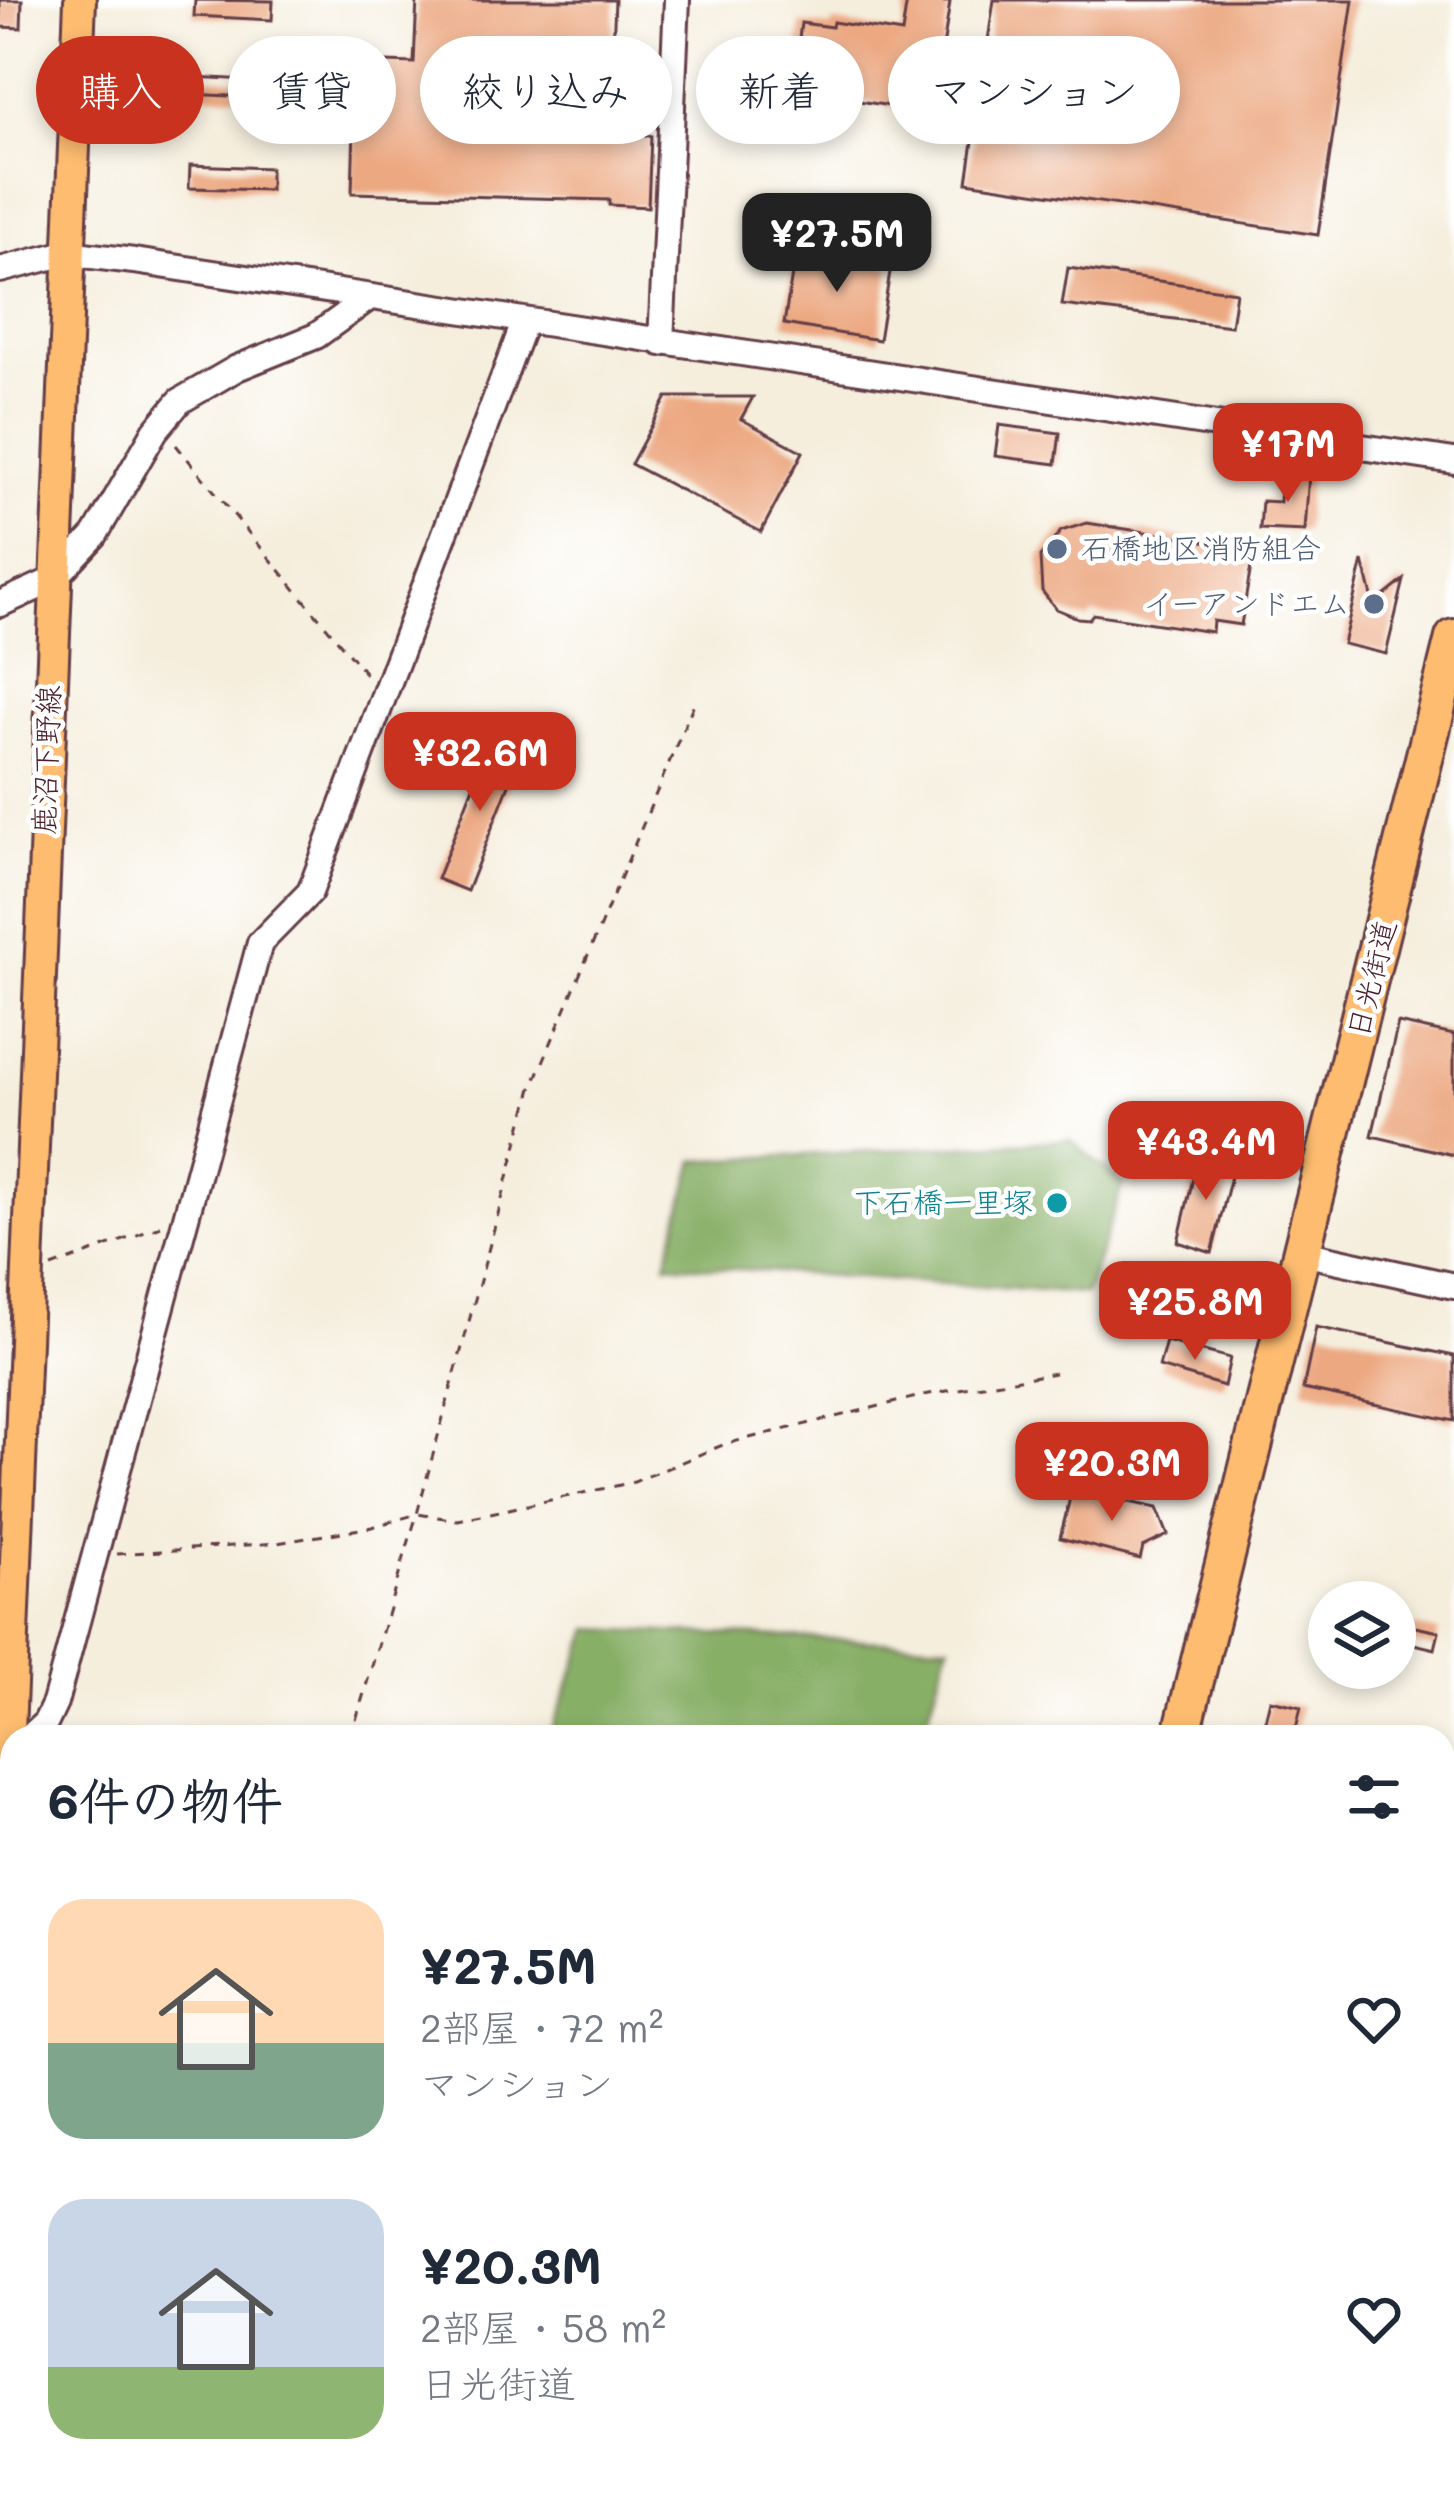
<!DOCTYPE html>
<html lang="ja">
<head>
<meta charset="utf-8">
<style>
	body { margin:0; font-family:Mali,"Klee One",sans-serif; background:#f6f6f7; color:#1f2937; height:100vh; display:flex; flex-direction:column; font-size:45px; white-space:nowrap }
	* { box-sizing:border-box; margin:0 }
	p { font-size:39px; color:#747a83 }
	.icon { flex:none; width:66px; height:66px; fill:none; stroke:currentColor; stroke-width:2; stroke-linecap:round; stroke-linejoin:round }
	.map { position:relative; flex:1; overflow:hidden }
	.details { position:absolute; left:0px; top:1725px; width:1455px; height:771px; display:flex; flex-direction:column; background:#fff; border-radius:36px 36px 0 0; box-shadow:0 6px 18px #0003 }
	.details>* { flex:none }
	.guide { position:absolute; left:36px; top:36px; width:1383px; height:108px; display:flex; gap:24px }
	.controls { position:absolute; left:1308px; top:1581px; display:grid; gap:24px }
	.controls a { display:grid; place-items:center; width:108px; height:108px; border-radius:50%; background:#fff; box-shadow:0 6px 18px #0003; font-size:60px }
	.price { position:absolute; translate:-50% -102px; padding:0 27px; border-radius:24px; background:#c8321e; color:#fff; font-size:39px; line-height:78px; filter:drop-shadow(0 3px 6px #0008) }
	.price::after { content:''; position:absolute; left:50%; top:72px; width:36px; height:27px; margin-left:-18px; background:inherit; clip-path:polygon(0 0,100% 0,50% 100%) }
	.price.selected { background:#222; color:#fff }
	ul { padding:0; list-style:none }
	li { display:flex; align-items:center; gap:36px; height:300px; padding:0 48px }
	li span { display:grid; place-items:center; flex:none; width:336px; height:240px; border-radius:36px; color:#555 }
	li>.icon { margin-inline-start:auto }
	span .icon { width:144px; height:144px; fill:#fffc; stroke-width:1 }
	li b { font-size:51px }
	h2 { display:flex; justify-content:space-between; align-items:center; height:144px; padding:0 48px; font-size:51px }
	.chip { padding:0 42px; border-radius:54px; background:#fff; box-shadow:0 6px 18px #0003; font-size:42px; line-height:108px }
	.chip.selected { background:#c8321e; color:#fff }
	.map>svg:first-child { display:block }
</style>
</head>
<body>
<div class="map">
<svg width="1454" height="2495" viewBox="0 0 1454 2495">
	<rect width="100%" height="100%" fill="#fff"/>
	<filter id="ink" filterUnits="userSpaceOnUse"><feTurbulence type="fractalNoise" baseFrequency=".00833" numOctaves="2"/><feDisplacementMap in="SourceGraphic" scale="24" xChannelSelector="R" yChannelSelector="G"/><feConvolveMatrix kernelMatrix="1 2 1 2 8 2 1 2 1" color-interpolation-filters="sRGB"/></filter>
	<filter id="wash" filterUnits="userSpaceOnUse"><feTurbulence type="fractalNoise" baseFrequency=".004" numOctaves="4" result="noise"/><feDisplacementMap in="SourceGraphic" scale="48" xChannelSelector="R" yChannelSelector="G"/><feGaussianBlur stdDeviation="2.7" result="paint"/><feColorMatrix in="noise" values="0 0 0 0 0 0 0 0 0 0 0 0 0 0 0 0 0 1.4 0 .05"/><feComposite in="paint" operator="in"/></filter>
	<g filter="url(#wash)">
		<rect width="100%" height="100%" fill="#f5eedd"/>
		<path fill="#87af66" stroke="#686748" stroke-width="3" d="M 1070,1140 L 1123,1184 L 1086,1294 L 666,1264 L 695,1161 Z
			M 590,1629 L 949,1644 L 922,1737 L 549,1737 Z"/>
		<g id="blocks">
			<path fill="#eca881" d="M 0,0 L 22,0 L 21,28 L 0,27 Z
				M 195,0 L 273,1 L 272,20 L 194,16 Z
				M 417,0 L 615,0 L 612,70 L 601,70 L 599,133 L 651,136 L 648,207 L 609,205 L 609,200 L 352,193 L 356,61 L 414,63 Z
				M 907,0 L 950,2 L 939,74 L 945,75 L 939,114 L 780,88 L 785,60 L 796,62 L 801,23 L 832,27 L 833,22 L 902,33 Z
				M 994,0 L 1353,0 L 1318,235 L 967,182 Z
				M 192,77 L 270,81 L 269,98 L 191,94 Z
				M 190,165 L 270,168 L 270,190 L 189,188 Z
				M 796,249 L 891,266 L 879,340 L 784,324 Z
				M 1068,268 L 1236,292 L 1231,326 L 1062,305 Z
				M 667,397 L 753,397 L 741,419 L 803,452 L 761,532 L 631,464 Z
				M 999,425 L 1060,433 L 1056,464 L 995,456 Z
				M 1282,471 L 1309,473 L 1305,531 L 1260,529 L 1262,501 L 1280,502 Z
				M 1087,523 L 1254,549 L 1241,625 L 1213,621 L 1212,632 L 1093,614 L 1089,619 L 1078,618 L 1056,609 L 1042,591 L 1040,557 L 1061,531 Z
				M 1363,561 L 1374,604 L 1404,580 L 1386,654 L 1343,644 Z
				M 492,738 L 523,749 L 467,891 L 437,879 Z
				M 1398,1023 L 1454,1035 L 1454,1155 L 1372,1136 Z
				M 1199,1153 L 1234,1164 L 1212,1253 L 1178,1242 Z
				M 1316,1327 L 1454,1356 L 1454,1421 L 1303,1389 Z
				M 1166,1341 L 1230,1358 L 1224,1386 L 1159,1367 Z
				M 1072,1490 L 1157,1508 L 1168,1535 L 1143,1547 L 1140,1559 L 1060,1538 Z
				M 1401,1624 L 1439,1632 L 1435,1649 L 1397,1640 Z
				M 1270,1700 L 1301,1707 L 1294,1737 L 1261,1737 Z"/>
		</g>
	</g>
	<g filter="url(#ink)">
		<use href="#blocks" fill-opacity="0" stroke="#643e46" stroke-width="3"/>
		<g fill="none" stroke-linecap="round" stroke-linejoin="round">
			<g stroke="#643e46" stroke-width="30">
				<path id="minor" d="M 0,270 L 67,253 L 134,261 L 1454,461
					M 661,343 L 677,0
					M 0,604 L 53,580 L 95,535 L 155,431 L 180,401 L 237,368 L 316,336 L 370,297
					M 1303,1253 L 1454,1286
					M 30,1737 L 46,1722 L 55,1703 L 260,943 L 310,892 L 524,323
					M 0,2005 L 12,2006
					M 1443,2253 L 1454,2255
					M 684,2495 L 688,2484
					M 1129,2495 L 1131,2484
					M 1449,2495 L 1454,2474"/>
			</g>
			<g stroke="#643e46" stroke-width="36">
				<path id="major" d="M 0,1952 L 80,0"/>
			</g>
			<g stroke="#643e46" stroke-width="42">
				<path id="highway" d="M 1181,1737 L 1454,638
					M 991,2495 L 994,2484"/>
			</g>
			<path stroke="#643e46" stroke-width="3" stroke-dasharray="9 9" stroke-linecap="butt" d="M 176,445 L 369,678
				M 52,1267 L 161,1226
				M 117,1554 L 277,1543 L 372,1527 L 417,1514 L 458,1520 L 634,1482 L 725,1444 L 929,1394 L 1055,1373
				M 351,1737 L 417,1514 L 532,1088 L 695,701
				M 364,2495 L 369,2484"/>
			<use href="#minor" stroke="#fff" stroke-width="24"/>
			<use href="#major" stroke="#fdbc70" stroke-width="30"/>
			<use href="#highway" stroke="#fdbc70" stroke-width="36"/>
		</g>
	</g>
	<g fill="#5c6f8a" stroke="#fff" stroke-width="4.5">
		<circle cx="1057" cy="549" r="12"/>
		<circle cx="1374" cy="604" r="12"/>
	</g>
	<circle fill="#0f9aa8" stroke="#fff" stroke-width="4.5" cx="1057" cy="1203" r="12"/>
	<g text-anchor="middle" stroke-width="9" stroke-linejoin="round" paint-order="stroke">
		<g font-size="30" fill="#4e5e75" stroke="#fff" text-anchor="start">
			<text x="1081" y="559">石橋地区消防組合</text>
			<text x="1350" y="614" text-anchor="end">イーアンドエム</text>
		</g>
		<g font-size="30" fill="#4a1f2b" stroke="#fff">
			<text transform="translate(47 760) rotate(-88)" y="10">鹿沼下野線</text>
			<text transform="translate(1372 979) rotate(-76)" y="10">日光街道</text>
		</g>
		<g font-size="30" fill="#0d838f" stroke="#fff" text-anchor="end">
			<text x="1033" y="1213">下石橋一里塚</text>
		</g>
	</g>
</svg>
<div class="controls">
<a><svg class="icon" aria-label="layers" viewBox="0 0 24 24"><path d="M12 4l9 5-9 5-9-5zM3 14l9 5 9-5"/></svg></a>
</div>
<b class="price selected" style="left:837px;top:295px">¥27.5M</b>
<b class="price" style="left:1288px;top:505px">¥17M</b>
<b class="price" style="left:480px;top:814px">¥32.6M</b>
<b class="price" style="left:1206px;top:1203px">¥43.4M</b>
<b class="price" style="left:1195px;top:1363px">¥25.8M</b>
<b class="price" style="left:1112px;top:1524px">¥20.3M</b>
<div class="guide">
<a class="chip selected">購入</a>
<a class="chip">賃貸</a>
<a class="chip">絞り込み</a>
<a class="chip">新着</a>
<a class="chip">マンション</a>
</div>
<section class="details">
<h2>6件の物件<svg class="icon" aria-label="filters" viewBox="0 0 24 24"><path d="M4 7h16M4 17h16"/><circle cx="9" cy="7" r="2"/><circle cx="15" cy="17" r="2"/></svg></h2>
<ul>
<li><span style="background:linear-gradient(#ffd9b3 60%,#7fa58c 0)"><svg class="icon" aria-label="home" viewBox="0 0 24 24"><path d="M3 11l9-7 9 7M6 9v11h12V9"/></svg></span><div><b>¥27.5M</b><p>2部屋 · 72 m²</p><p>マンション</p></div><svg class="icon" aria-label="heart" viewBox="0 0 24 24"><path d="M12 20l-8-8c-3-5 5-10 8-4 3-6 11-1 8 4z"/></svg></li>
<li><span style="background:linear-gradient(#c9d6e8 70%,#8fb573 0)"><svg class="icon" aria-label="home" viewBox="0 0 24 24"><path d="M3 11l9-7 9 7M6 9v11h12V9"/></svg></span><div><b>¥20.3M</b><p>2部屋 · 58 m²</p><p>日光街道</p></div><svg class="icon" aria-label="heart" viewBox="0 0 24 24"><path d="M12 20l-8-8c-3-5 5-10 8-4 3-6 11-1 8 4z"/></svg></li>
</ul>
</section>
</div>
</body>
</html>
